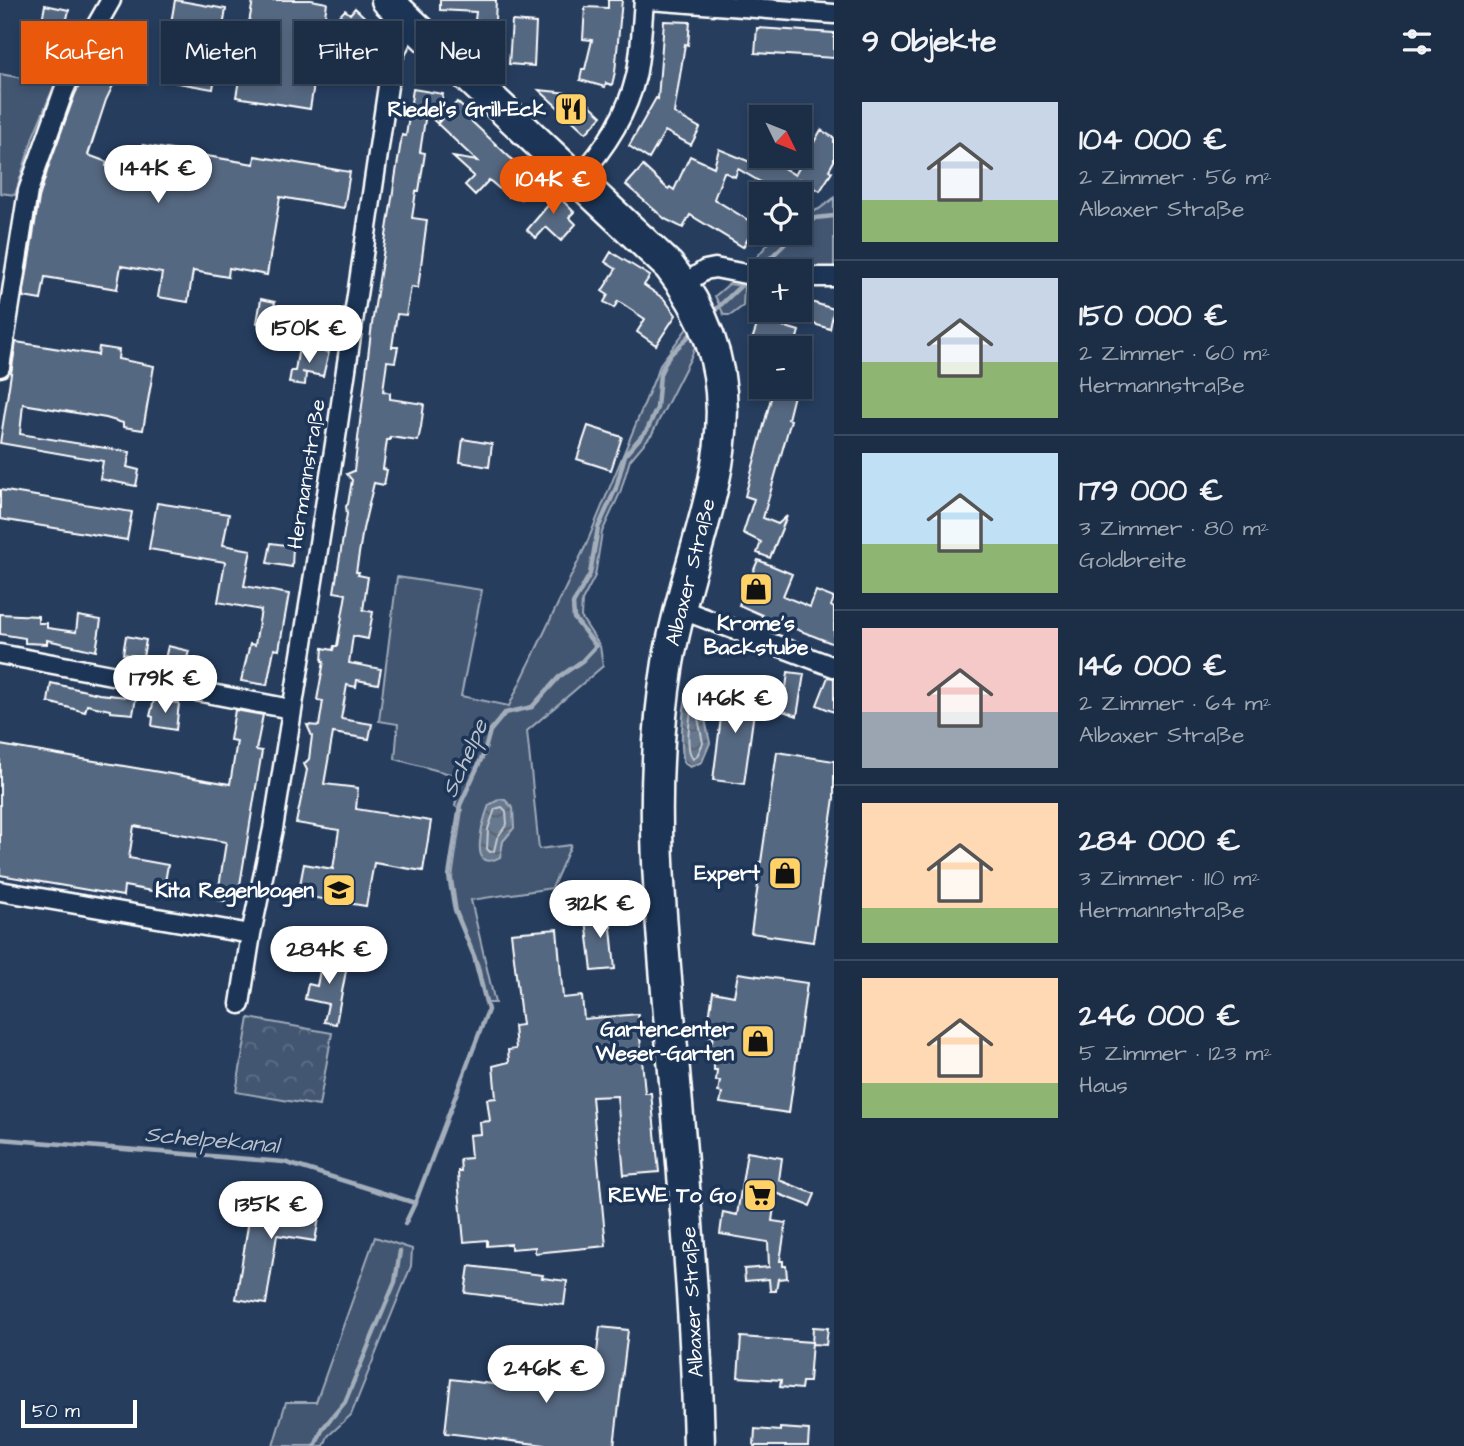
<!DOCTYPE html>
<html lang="de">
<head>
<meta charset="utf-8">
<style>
	body { margin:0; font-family:"Architects Daughter",sans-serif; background:#25364d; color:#f1f3f6; height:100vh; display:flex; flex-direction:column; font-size:26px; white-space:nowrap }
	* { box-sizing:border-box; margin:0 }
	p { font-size:23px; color:#a0a8b3 }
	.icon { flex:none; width:38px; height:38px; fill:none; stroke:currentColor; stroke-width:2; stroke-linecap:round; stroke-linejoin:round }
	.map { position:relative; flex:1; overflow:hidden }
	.side { display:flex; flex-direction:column; background:#1c2e46; width:630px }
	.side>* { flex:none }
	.banner { position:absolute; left:21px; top:21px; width:665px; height:63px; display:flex; gap:14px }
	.needle { width:46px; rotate:133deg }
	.controls { position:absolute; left:749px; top:105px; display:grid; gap:14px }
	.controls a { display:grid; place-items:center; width:63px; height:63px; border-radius:0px; background:#1c2e46; box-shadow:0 4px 10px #0003,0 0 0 2px #3a4a5f; font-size:35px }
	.scale { position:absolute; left:21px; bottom:18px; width:116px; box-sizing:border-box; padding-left:7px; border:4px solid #fff; border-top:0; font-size:19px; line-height:24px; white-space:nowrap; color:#fff; -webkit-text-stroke:5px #1d3557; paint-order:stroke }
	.price { position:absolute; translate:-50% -60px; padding:0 16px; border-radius:24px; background:#fff; color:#222; font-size:23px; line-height:46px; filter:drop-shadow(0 2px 4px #0008) }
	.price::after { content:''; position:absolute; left:50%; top:42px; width:21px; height:16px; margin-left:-10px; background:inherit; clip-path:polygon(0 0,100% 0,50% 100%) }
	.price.active { background:#ea580c; color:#fff }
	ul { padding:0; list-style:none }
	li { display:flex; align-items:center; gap:21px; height:175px; padding:0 28px }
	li+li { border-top:2px solid #3a4a5f }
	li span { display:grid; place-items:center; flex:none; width:196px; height:140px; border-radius:0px; color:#555 }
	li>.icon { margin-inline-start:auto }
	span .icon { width:84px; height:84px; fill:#fffc; stroke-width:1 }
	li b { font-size:30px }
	h2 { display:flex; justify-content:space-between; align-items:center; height:84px; padding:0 28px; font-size:30px }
	.pill { padding:0 24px; border-radius:0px; background:#1c2e46; box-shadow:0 4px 10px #0003,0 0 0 2px #3a4a5f; font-size:24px; line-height:63px }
	.pill.active { background:#ea580c; color:#fff }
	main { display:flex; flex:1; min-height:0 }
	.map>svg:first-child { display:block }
</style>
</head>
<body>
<main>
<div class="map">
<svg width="834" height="1446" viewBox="0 0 834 1446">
	<defs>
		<pattern id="park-crowns" width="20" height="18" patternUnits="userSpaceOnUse" patternTransform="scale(1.75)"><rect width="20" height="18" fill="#425672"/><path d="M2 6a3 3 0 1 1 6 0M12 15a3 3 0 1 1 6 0" fill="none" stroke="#5e6f87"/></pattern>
		<pattern id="water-waves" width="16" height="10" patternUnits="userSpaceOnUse" patternTransform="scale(1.75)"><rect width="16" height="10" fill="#67788e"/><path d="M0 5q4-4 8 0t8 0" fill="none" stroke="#5a626d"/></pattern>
	</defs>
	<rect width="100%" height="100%" fill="#263d5e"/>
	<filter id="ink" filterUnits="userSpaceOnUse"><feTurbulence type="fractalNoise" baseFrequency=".0143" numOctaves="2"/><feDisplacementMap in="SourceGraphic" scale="14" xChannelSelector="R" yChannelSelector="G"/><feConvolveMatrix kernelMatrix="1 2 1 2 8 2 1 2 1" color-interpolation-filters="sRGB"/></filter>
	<g filter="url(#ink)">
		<path fill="#425672" stroke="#a0aab8" stroke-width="2" fill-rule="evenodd" d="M 0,74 L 55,84 L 34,134 L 15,195 L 0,193 Z
			M 834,198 L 834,268 L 750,265 L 777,233 L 800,233 L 800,217 L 819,209 Z
			M 729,284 L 744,286 L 743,306 L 731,315 L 724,315 L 715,296 Z
			M 688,327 L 695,346 L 692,355 L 652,434 L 630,460 L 620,493 L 602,532 L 595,576 L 582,601 L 581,617 L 600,646 L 603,666 L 527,731 L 539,849 L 571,845 L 552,888 L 471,900 L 495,1003 L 487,1003 L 479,966 L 457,911 L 452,878 L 462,810 L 455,806 L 461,777 L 395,759 L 398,724 L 379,721 L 397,577 L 482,590 L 461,696 L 509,706 L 586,545 L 661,363 ZM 482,827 L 509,834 L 503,841 L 500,857 L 480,850 Z
			M 375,1237 L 412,1249 L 411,1266 L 351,1415 L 328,1436 L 324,1446 L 273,1446 L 286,1402 L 316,1402 Z"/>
		<path fill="url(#park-crowns)" stroke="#a0aab8" stroke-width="2" d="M 249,1018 L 332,1033 L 319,1106 L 236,1092 Z"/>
		<path fill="url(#water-waves)" stroke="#a4aebb" stroke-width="2" d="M 696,679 L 704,682 L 712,696 L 705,719 L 710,743 L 702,762 L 690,767 L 684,763 C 680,745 681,690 696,679 Z
			M 500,799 L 505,800 L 513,808 L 514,828 L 503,841 L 500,857 C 466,876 484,818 489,805 Z"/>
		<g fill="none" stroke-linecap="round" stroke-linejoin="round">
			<path stroke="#c2c9d2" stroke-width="2" d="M 699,688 L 705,698 L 698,718 L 703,743 L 697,756 L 693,759 C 683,747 692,707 694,691 Z
				M 502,807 L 506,811 L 507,824 L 497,838 L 494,851 L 490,852 L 487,849 L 488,829 L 495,809 Z"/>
			<path stroke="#a4aebb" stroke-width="4.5" d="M 800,230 L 815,218 L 834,216
				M 757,271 L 796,233
				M 711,314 L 748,279
				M 0,1139 L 284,1162 L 415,1203
				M 405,1224 L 415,1203 L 488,1010 L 474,956 L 455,910 L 449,876 L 460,805 L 484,753 L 490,731 L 505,713 L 532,707 L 559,677 L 582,661 L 596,646 L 574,618 L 573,604 L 590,574 L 598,528 L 616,488 L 625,455 L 647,430 L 657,408 L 660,374 L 668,357 L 695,330
				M 315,1446 L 323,1428 L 345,1402 L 395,1282 L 400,1251"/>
		</g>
		<path fill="#556781" stroke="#fff" stroke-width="2" d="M 175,0 L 226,9 L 213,89 L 161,80 Z
			M 253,0 L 311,0 L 327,3 L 310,109 L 236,97 Z
			M 440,0 L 496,0 L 495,21 L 475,20 L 476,12 L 440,10 Z
			M 608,0 L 622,0 L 615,72 L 612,85 L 606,83 L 605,87 L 580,80 L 582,69 L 585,69 L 592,40 L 583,39 L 585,7 L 608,8 Z
			M 45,5 L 69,10 L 64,32 L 41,26 Z
			M 355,8 L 385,36 L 380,41 L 384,45 L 374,55 L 363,45 L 361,56 L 330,26 L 345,10 L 350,14 Z
			M 512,21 L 536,23 L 534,66 L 509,64 Z
			M 664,21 L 690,22 L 688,45 L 685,44 L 674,113 L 700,128 L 691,145 L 665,131 L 649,159 L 629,146 L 656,98 L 658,99 Z
			M 757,28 L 834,33 L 834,58 L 755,53 Z
			M 102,39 L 129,52 L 106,100 L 88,155 L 107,162 L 106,166 L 137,172 L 142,145 L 254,164 L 255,156 L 350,172 L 344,208 L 280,197 L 267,275 L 229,268 L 228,277 L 193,271 L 188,302 L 158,297 L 162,273 L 121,266 L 117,289 L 45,277 L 41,300 L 23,297 L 39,198 L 48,168 L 75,94 Z
			M 413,89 L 443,94 L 438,123 L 457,102 L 472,116 L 469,119 L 520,167 L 523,165 L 539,180 L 521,199 L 514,192 L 509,197 L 489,180 L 475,195 L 465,185 L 474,176 L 453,157 L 477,161 L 426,113 L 420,152 L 425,153 L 419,191 L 416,191 L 412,218 L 427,220 L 418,288 L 411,287 L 406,315 L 397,314 L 392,347 L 398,347 L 395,362 L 387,361 L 383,391 L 390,393 L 390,399 L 424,404 L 421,427 L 418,441 L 390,437 L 390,440 L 387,440 L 383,469 L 387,470 L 384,485 L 374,483 L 363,529 L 356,572 L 359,572 L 358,575 L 368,577 L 363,610 L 373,612 L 368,639 L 353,636 L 349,663 L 381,669 L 378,684 L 357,680 L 356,687 L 347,685 L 341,719 L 372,724 L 369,739 L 333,733 L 324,784 L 358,788 L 356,809 L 431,821 L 423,871 L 374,863 L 366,906 L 298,895 L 304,864 L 333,869 L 339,830 L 296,823 L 307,770 L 304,764 L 309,759 L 312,736 L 307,725 L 319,726 L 323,701 L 317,700 L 324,661 L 322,661 L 323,648 L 333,650 L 334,646 L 337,646 L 346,594 L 334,592 L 347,514 L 346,506 L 348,504 L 352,480 L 347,474 L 354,471 L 372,324 L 402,135 L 406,136 Z
			M 539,90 L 578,94 L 602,116 L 586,133 Z
			M 821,130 L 834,138 L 834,161 L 829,170 L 832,172 L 820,191 L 800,179 L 791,194 L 774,194 L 762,187 L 764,184 L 738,169 L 735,177 L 724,172 L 714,199 L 756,225 L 743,247 L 690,215 L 683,228 L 665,219 L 626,185 L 643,166 L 668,189 L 670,187 L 674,190 L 690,156 L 714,167 L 719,149 L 750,162 L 756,151 L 795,175 Z
			M 547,185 L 574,212 L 569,217 L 576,224 L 561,241 L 546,227 L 536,238 L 527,230 L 550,203 L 538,193 Z
			M 611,252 L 650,276 L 644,285 L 664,299 L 676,315 L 656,345 L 637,332 L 645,319 L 618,301 L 614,308 L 604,302 L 608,295 L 602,291 L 616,269 L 605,262 Z
			M 261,299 L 275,302 L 270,325 L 257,323 Z
			M 801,299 L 834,309 L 830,329 L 794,318 L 797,310 L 800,310 Z
			M 759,319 L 799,331 L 794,348 L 781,348 L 752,340 Z
			M 16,342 L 98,355 L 99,347 L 119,350 L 118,359 L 154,366 L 143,430 L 123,427 L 123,423 L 106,418 L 23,404 L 20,434 L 130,452 L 127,467 L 139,470 L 136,486 L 100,479 L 103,461 L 0,443 Z
			M 299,347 L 329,352 L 323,376 L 302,372 L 306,373 L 305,385 L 289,383 L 291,371 L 295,371 Z
			M 774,387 L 796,387 L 788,419 L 791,420 L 763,518 L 778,524 L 787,516 L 770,558 L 757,553 L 761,542 L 743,533 L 754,499 L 745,496 Z
			M 588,426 L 622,437 L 611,470 L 577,459 Z
			M 463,439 L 492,444 L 489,467 L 460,462 Z
			M 0,490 L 132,512 L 127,540 L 0,519 Z
			M 157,503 L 229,514 L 223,545 L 251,550 L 244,586 L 289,594 L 279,650 L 274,649 L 267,685 L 241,681 L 250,644 L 255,645 L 261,610 L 218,602 L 225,562 L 149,549 Z
			M 271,543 L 293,546 L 292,567 L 267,563 Z
			M 758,560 L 792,574 L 783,596 L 810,607 L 816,591 L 834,598 L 831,606 L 834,608 L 834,644 L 773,620 L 772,624 L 760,620 L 762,615 L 739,605 Z
			M 0,614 L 38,616 L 38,623 L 47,623 L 47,628 L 76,632 L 78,616 L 101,620 L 96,651 L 47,640 L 47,644 L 25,643 L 25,638 L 0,634 Z
			M 126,636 L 146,640 L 143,657 L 123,654 Z
			M 168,646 L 189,651 L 184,668 L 164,663 Z
			M 788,672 L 804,674 L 797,716 L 783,711 Z
			M 828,677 L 834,678 L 834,712 L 817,705 Z
			M 51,683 L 99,694 L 136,698 L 133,714 L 110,712 L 110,710 L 87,705 L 85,712 L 48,702 Z
			M 725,686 L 757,690 L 744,784 L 713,780 Z
			M 154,700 L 179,703 L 176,730 L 152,726 L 153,717 L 150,716 Z
			M 235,710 L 263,715 L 256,750 L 262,751 L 237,903 L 217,900 L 226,842 L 134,826 L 129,858 L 168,865 L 163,893 L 124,886 L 123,896 L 0,875 L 0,745 L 230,784 L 237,741 L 230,740 Z
			M 777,752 L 834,761 L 834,798 L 813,942 L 751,933 L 759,878 L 757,878 L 759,862 L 761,862 Z
			M 609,908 L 615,969 L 592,971 L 585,911 Z
			M 557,929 L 563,998 L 582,996 L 584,1019 L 638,1014 L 645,1093 L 651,1093 L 659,1172 L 624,1175 L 617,1096 L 592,1097 L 606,1246 L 535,1253 L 535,1247 L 511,1249 L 511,1244 L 487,1246 L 487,1240 L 464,1242 L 459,1190 L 458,1171 L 461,1171 L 460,1159 L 471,1158 L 469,1135 L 481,1134 L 480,1122 L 490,1121 L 487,1099 L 496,1098 L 493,1066 L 509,1062 L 508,1050 L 516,1049 L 514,1026 L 522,1025 L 511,933 Z
			M 323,955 L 348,960 L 336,1024 L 324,1022 L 328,1004 L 305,999 L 308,984 L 317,986 Z
			M 738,973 L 807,983 L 789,1113 L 720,1103 L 722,1093 L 718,1092 L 720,1081 L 716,1081 L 717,1070 L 714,1070 L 714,1047 L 711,1047 L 713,1036 L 709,1036 L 710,1025 L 708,1025 L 713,992 L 734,996 Z
			M 747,1152 L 782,1158 L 779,1180 L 815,1194 L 810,1206 L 776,1193 L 772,1221 L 786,1223 L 780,1261 L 783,1261 L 783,1266 L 786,1266 L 787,1278 L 778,1279 L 776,1291 L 770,1291 L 769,1279 L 745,1281 L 744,1269 L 769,1267 L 768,1242 L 720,1234 L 723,1212 L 737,1215 Z
			M 253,1195 L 321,1206 L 315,1241 L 277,1235 L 266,1304 L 236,1299 Z
			M 469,1266 L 543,1275 L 542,1278 L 567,1281 L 564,1305 L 465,1293 Z
			M 600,1327 L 628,1330 L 614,1446 L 553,1446 L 445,1433 L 451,1379 L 535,1389 L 536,1380 L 593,1387 Z
			M 813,1327 L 828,1328 L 826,1345 L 812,1344 Z
			M 741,1337 L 812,1342 L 809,1382 L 802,1382 L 801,1389 L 780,1387 L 781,1380 L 738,1377 Z
			M 780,1428 L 809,1430 L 808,1446 L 754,1446 L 755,1429 L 780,1431 Z"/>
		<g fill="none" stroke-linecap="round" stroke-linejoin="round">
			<g stroke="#fff" stroke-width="23">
				<path id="minor" d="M 649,0 L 834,14
					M 577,179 C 604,150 627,115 636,76 C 641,52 642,25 644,0
					M 800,277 L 834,277
					M 683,285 L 705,270 L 715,268 L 761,277
					M 0,367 L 28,191 L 64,90 L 79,56 L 111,0
					M 680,609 L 834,667
					M 0,654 L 291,709
					M 0,891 L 251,934
					M 240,1004 L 251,934 L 273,829 L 335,444 L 392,59 L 403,36 L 412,26"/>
			</g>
			<g stroke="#fff" stroke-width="35">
				<path id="primary" d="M 387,0 L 669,266 C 775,401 693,518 668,663 C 647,787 660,912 671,1037 C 683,1173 696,1309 699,1446"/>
			</g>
			<use href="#minor" stroke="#1d3557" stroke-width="18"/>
			<use href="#primary" stroke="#1d3557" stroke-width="30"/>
		</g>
	</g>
	<defs>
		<g id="restaurant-square" transform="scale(1.75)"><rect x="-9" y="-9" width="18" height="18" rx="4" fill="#ffd166" stroke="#1d3557"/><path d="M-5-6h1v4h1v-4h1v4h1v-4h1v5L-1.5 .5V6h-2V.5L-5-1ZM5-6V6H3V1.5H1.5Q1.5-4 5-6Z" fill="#111"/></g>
		<g id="shop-square" transform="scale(1.75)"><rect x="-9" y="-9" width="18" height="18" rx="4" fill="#ffd166" stroke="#1d3557"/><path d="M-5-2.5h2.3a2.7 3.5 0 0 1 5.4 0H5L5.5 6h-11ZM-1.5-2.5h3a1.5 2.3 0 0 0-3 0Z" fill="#111"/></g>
		<g id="school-square" transform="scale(1.75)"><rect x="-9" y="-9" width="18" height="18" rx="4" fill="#ffd166" stroke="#1d3557"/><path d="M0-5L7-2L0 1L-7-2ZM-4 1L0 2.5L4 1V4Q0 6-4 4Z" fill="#111"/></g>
		<g id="supermarket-square" transform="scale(1.75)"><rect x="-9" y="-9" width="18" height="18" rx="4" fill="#ffd166" stroke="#1d3557"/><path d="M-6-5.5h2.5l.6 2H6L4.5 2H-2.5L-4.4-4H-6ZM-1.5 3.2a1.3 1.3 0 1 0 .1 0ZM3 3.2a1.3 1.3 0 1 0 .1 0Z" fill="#111"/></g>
	</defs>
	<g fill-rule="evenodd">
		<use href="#restaurant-square" x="571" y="109"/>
		<use href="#shop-square" x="756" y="589"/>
		<use href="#shop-square" x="785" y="873"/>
		<use href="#school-square" x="339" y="890"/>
		<use href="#shop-square" x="758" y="1041"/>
		<use href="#supermarket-square" x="760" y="1195"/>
	</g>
	<g text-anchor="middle" stroke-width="7" stroke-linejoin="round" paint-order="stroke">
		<g font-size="21" font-weight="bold" fill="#fff" stroke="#1d3557" text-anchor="end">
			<text x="546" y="116">Riedel's Grill-Eck</text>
			<text x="756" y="630" text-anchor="middle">Krome's<tspan x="756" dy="24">Backstube</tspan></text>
			<text x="760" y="880">Expert</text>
			<text x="314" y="897">Kita Regenbogen</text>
			<text x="734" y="1036">Gartencenter<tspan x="734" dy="24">Weser-Garten</tspan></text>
			<text x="736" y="1202">REWE To Go</text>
		</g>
		<g font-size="21" fill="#fff" stroke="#1d3557">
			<text transform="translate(306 474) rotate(-81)" y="7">Hermannstraße</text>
			<text transform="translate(690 572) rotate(-76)" y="7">Albaxer Straße</text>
			<text transform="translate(692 1302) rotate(-93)" y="7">Albaxer Straße</text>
		</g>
		<g font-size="23" font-style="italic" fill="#bbc2cc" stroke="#1d3557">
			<text transform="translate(464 758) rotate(-66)" y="8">Schelpe</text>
			<text transform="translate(212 1139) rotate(5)" y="8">Schelpekanal</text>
		</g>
	</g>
</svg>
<div class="controls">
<a><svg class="needle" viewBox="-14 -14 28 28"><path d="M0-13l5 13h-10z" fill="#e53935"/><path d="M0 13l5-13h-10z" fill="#a0a8b3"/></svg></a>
<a><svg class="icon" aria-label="locate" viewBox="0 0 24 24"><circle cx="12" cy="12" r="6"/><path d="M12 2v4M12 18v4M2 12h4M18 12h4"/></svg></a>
<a>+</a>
<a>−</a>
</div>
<div class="scale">50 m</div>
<b class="price" style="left:158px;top:205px">144K €</b>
<b class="price active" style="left:553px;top:216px">104K €</b>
<b class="price" style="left:309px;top:365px">150K €</b>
<b class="price" style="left:165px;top:715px">179K €</b>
<b class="price" style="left:735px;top:735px">146K €</b>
<b class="price" style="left:600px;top:940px">312K €</b>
<b class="price" style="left:329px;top:986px">284K €</b>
<b class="price" style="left:271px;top:1241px">135K €</b>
<b class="price" style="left:546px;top:1405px">246K €</b>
<div class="banner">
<a class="pill active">Kaufen</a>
<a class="pill">Mieten</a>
<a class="pill">Filter</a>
<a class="pill">Neu</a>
</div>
</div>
<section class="side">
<h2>9 Objekte<svg class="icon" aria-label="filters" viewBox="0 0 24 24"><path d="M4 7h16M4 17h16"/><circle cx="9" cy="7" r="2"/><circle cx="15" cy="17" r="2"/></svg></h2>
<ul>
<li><span style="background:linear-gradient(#c9d6e8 70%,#8fb573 0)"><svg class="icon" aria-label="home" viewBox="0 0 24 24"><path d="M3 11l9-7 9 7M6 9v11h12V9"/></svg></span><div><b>104 000 €</b><p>2 Zimmer · 56 m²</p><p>Albaxer Straße</p></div></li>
<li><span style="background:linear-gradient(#c9d6e8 60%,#8fb573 0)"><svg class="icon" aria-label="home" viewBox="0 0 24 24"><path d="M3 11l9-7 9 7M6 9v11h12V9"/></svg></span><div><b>150 000 €</b><p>2 Zimmer · 60 m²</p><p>Hermannstraße</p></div></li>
<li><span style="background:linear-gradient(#bfe0f5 65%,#8fb573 0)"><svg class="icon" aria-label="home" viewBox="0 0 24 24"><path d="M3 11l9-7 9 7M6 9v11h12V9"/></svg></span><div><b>179 000 €</b><p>3 Zimmer · 80 m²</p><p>Goldbreite</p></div></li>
<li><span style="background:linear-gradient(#f6c9c9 60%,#9aa5b1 0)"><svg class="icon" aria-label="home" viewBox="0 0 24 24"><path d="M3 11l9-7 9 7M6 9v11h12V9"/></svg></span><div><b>146 000 €</b><p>2 Zimmer · 64 m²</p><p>Albaxer Straße</p></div></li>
<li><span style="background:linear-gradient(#ffd9b3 75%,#8fb573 0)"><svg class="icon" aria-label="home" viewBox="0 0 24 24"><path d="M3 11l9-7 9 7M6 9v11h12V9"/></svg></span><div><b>284 000 €</b><p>3 Zimmer · 110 m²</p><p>Hermannstraße</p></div></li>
<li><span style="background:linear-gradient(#ffd9b3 75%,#8fb573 0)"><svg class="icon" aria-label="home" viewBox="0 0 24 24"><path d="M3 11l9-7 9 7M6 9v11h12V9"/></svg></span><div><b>246 000 €</b><p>5 Zimmer · 123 m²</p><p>Haus</p></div></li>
</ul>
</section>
</main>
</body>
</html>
